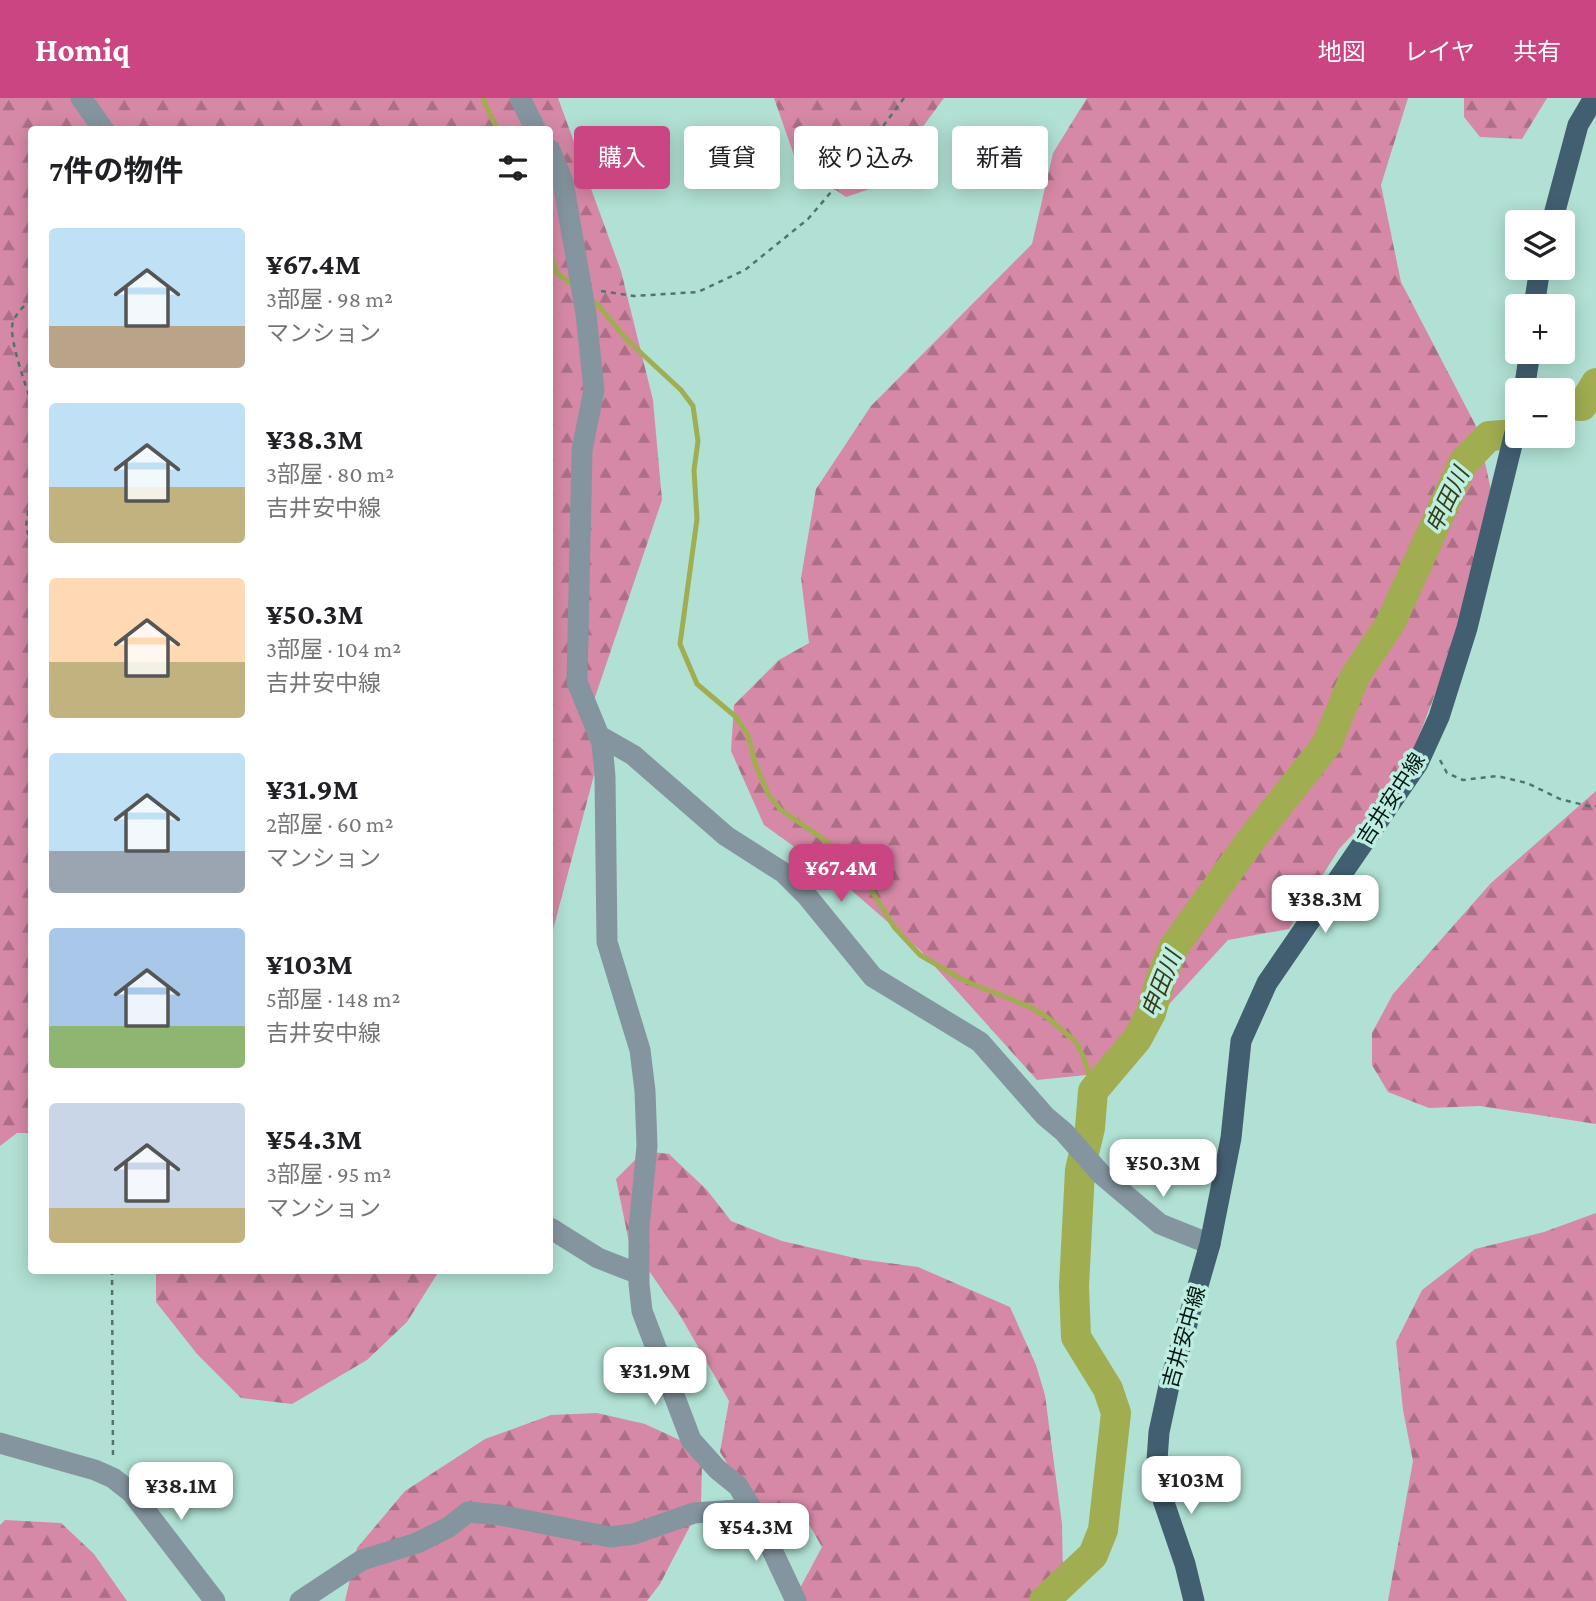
<!DOCTYPE html>
<html lang="ja">
<head>
<meta charset="utf-8">
<style>
	body { margin:0; font-family:"Crimson Pro","Noto Sans JP",serif; background:#f2f2f2; color:#202124; height:100vh; display:flex; flex-direction:column; font-size:26px; white-space:nowrap }
	* { box-sizing:border-box; margin:0 }
	p { font-size:23px; color:#757577 }
	.icon { flex:none; width:38px; height:38px; fill:none; stroke:currentColor; stroke-width:2; stroke-linecap:round; stroke-linejoin:round }
	.map { position:relative; flex:1; overflow:hidden }
	.drawer { position:absolute; left:28px; top:28px; width:525px; height:1148px; display:flex; flex-direction:column; background:#fff; border-radius:7px; box-shadow:0 4px 18px #0003 }
	.drawer>* { flex:none }
	.hud { position:absolute; left:574px; top:28px; width:665px; height:63px; display:flex; gap:14px }
	.tools { position:absolute; left:1505px; top:112px; display:grid; gap:14px }
	.tools a { display:grid; place-items:center; width:70px; height:70px; border-radius:7px; background:#fff; box-shadow:0 4px 18px #0003; font-size:35px }
	.price { position:absolute; translate:-50% -60px; padding:0 16px; border-radius:14px; background:#fff; color:#222; font-size:23px; line-height:46px; filter:drop-shadow(0 2px 4px #0008) }
	.price::after { content:''; position:absolute; left:50%; top:42px; width:21px; height:16px; margin-left:-10px; background:inherit; clip-path:polygon(0 0,100% 0,50% 100%) }
	.price.on { background:#cc4583; color:#fff }
	ul { padding:0; list-style:none }
	li { display:flex; align-items:center; gap:21px; height:175px; padding:0 21px }
	li span { display:grid; place-items:center; flex:none; width:196px; height:140px; border-radius:7px; color:#555 }
	li>.icon { margin-inline-start:auto }
	span .icon { width:84px; height:84px; fill:#fffc; stroke-width:1 }
	li b { font-size:30px }
	h2 { display:flex; justify-content:space-between; align-items:center; height:84px; padding:0 21px; font-size:30px }
	.chip { padding:0 24px; border-radius:7px; background:#fff; box-shadow:0 4px 18px #0003; font-size:24px; line-height:63px }
	.chip.on { background:#cc4583; color:#fff }
	header { display:flex; align-items:center; gap:42px; box-sizing:border-box; height:98px; padding:0 35px; background:#cc4583; color:#fff }
	header strong { font-size:33px }
	nav { display:flex; gap:38px; margin-inline-start:auto; font-size:24px }
	.map>svg:first-child { display:block }
</style>
</head>
<body>
<header>
<strong>Homiq</strong>
<nav><a>地図</a><a>レイヤ</a><a>共有</a></nav>
</header>
<div class="map">
<svg width="1596" height="1503" viewBox="0 0 1596 1503">
	<defs>
		<pattern id="forest-firs" width="22" height="20" patternUnits="userSpaceOnUse" patternTransform="scale(1.75)"><rect width="22" height="20" fill="#d689a6"/><path d="M5 1l3.5 6h-7zM16 11l3.5 6h-7z" fill="#ac6f86"/></pattern>
	</defs>
	<rect width="100%" height="100%" fill="#b1e1d4"/>
	<path fill="url(#forest-firs)" d="M 0,0 L 558,0 L 621,173 L 653,302 L 662,402 L 591,611 L 594,677 L 550,843 L 550,32 L 32,32 L 32,1035 L 17,1035 L 0,1048 Z
		M 774,0 L 944,0 L 879,88 L 846,99 L 797,66 Z
		M 1087,0 L 1408,0 L 1381,87 L 1401,184 L 1478,332 L 1492,397 L 1455,544 L 1401,685 L 1339,751 L 1289,831 L 1228,842 L 1106,975 L 1037,982 L 920,852 L 835,778 L 764,727 L 731,653 L 734,607 L 779,562 L 809,545 L 801,480 L 816,391 L 871,308 L 1032,146 L 1053,55 Z
		M 1464,0 L 1547,0 L 1522,41 L 1480,39 L 1464,19 Z
		M 1596,693 L 1596,1026 L 1480,1008 L 1429,1010 L 1388,994 L 1372,967 L 1372,935 L 1393,896 L 1491,785 Z
		M 644,1053 L 669,1056 L 707,1092 L 731,1123 L 782,1143 L 859,1161 L 918,1169 L 1010,1209 L 1036,1267 L 1045,1297 L 1062,1426 L 1063,1481 L 1056,1503 L 799,1503 L 800,1490 L 822,1449 L 803,1416 L 750,1402 L 720,1354 L 729,1303 L 681,1219 L 629,1144 L 616,1081 Z
		M 1596,1115 L 1596,1503 L 1388,1503 L 1413,1363 L 1403,1312 L 1396,1244 L 1422,1192 L 1475,1151 L 1544,1134 Z
		M 156,1173 L 156,1172 L 439,1173 L 407,1224 L 367,1262 L 292,1306 L 241,1300 L 197,1256 L 156,1204 Z
		M 597,1315 L 645,1326 L 684,1344 L 702,1366 L 701,1407 L 660,1486 L 647,1503 L 345,1503 L 357,1450 L 405,1393 L 485,1341 L 551,1317 Z
		M 5,1422 L 61,1425 L 94,1456 L 127,1503 L 0,1503 L 0,1427 Z"/>
	<g fill="none" stroke-linecap="round" stroke-linejoin="round">
		<path stroke="#a0ad50" stroke-width="5" d="M 483,0 L 492,21 L 499,32
			M 550,156 L 557,175 L 574,188
			M 590,201 L 599,208 L 627,242 L 681,292 L 693,308 L 698,343 L 694,372 L 697,421 L 680,546 L 697,586 L 736,619 L 748,637 L 755,665 L 768,696 L 781,712 L 842,754 L 856,767 L 894,829 L 920,857 L 963,882 L 1030,909 L 1048,920 L 1076,944 L 1084,960 L 1093,993"/>
		<path stroke="#a0ad50" stroke-width="30" d="M 1563,312 L 1569,307 L 1582,308 L 1596,285
			M 1044,1503 L 1093,1457 L 1103,1432 L 1116,1315 L 1108,1291 L 1076,1239 L 1074,1188 L 1080,1072 L 1090,1030 L 1093,993 L 1137,941 L 1151,915 L 1160,883 L 1174,849 L 1250,743 L 1327,646 L 1355,578 L 1391,524 L 1463,365 L 1489,338 L 1517,336"/>
		<path stroke="#54746b" stroke-width="2.5" stroke-dasharray="5 5" stroke-linecap="butt" d="M 601,193 L 634,198 L 698,194 L 745,172 L 808,121 L 855,66 L 904,0
			M 32,202 C 23,208 13,218 12,229 C 11,246 26,289 32,306
			M 32,383 L 26,429 L 32,449
			M 1440,662 L 1447,675 L 1463,682 L 1497,678 L 1527,685 L 1560,701 L 1592,709 L 1596,708
			M 112,1172 L 113,1359"/>
		<path stroke="#85959f" stroke-width="21" d="M 81,0 L 104,32
			M 520,0 L 536,32
			M 550,52 L 563,84 L 586,216 L 594,292 L 582,352 L 577,584 L 602,645 L 605,679 L 607,844 L 640,952 L 645,993 L 647,1048 L 639,1130 L 639,1186 L 642,1213 L 691,1342 L 717,1371 L 738,1388 L 757,1420 L 796,1503
			M 598,637 L 633,657 L 726,738 L 784,775 L 807,798 L 873,879 L 980,944 L 1045,1018 L 1064,1034 L 1102,1077 L 1160,1126 L 1210,1146
			M 550,1130 L 598,1160 L 639,1176
			M 0,1345 L 95,1372 L 113,1380 L 132,1395 L 215,1503
			M 300,1503 L 362,1462 L 417,1445 L 449,1429 L 468,1414 L 500,1417 L 610,1439 L 634,1436 L 694,1415 L 751,1411"/>
		<path stroke="#425f71" stroke-width="21" d="M 1552,124 L 1578,27 L 1594,0
			M 1534,208 L 1540,170
			M 1524,292 L 1530,254
			M 1194,1503 L 1185,1466 L 1159,1390 L 1157,1362 L 1159,1334 L 1169,1288 L 1210,1146 L 1231,1040 L 1241,943 L 1267,885 L 1418,665 L 1439,619 L 1467,530 L 1517,326"/>
	</g>
	<g text-anchor="middle" stroke-width="7" stroke-linejoin="round" paint-order="stroke">
		<g font-size="21" fill="#061814" stroke="#beeee1">
			<text transform="translate(1391 701) rotate(-57)" y="7">吉井安中線</text>
			<text transform="translate(1184 1239) rotate(-74)" y="7">吉井安中線</text>
		</g>
		<g font-size="23" font-style="italic" fill="#373c15" stroke="#beeee1">
			<text transform="translate(1447 402) rotate(-64)" y="8">申田川</text>
			<text transform="translate(1161 886) rotate(-68)" y="8">申田川</text>
		</g>
	</g>
</svg>
<div class="tools">
<a><svg class="icon" aria-label="layers" viewBox="0 0 24 24"><path d="M12 4l9 5-9 5-9-5zM3 14l9 5 9-5"/></svg></a>
<a>+</a>
<a>−</a>
</div>
<b class="price on" style="left:841px;top:806px">¥67.4M</b>
<b class="price" style="left:1325px;top:837px">¥38.3M</b>
<b class="price" style="left:1163px;top:1101px">¥50.3M</b>
<b class="price" style="left:655px;top:1309px">¥31.9M</b>
<b class="price" style="left:1191px;top:1418px">¥103M</b>
<b class="price" style="left:181px;top:1424px">¥38.1M</b>
<b class="price" style="left:756px;top:1465px">¥54.3M</b>
<div class="hud">
<a class="chip on">購入</a>
<a class="chip">賃貸</a>
<a class="chip">絞り込み</a>
<a class="chip">新着</a>
</div>
<section class="drawer">
<h2>7件の物件<svg class="icon" aria-label="filters" viewBox="0 0 24 24"><path d="M4 7h16M4 17h16"/><circle cx="9" cy="7" r="2"/><circle cx="15" cy="17" r="2"/></svg></h2>
<ul>
<li><span style="background:linear-gradient(#bfe0f5 70%,#b9a48a 0)"><svg class="icon" aria-label="home" viewBox="0 0 24 24"><path d="M3 11l9-7 9 7M6 9v11h12V9"/></svg></span><div><b>¥67.4M</b><p>3部屋 · 98 m²</p><p>マンション</p></div></li>
<li><span style="background:linear-gradient(#bfe0f5 60%,#c2b280 0)"><svg class="icon" aria-label="home" viewBox="0 0 24 24"><path d="M3 11l9-7 9 7M6 9v11h12V9"/></svg></span><div><b>¥38.3M</b><p>3部屋 · 80 m²</p><p>吉井安中線</p></div></li>
<li><span style="background:linear-gradient(#ffd9b3 60%,#c2b280 0)"><svg class="icon" aria-label="home" viewBox="0 0 24 24"><path d="M3 11l9-7 9 7M6 9v11h12V9"/></svg></span><div><b>¥50.3M</b><p>3部屋 · 104 m²</p><p>吉井安中線</p></div></li>
<li><span style="background:linear-gradient(#bfe0f5 70%,#9aa5b1 0)"><svg class="icon" aria-label="home" viewBox="0 0 24 24"><path d="M3 11l9-7 9 7M6 9v11h12V9"/></svg></span><div><b>¥31.9M</b><p>2部屋 · 60 m²</p><p>マンション</p></div></li>
<li><span style="background:linear-gradient(#a9c7e8 70%,#8fb573 0)"><svg class="icon" aria-label="home" viewBox="0 0 24 24"><path d="M3 11l9-7 9 7M6 9v11h12V9"/></svg></span><div><b>¥103M</b><p>5部屋 · 148 m²</p><p>吉井安中線</p></div></li>
<li><span style="background:linear-gradient(#c9d6e8 75%,#c2b280 0)"><svg class="icon" aria-label="home" viewBox="0 0 24 24"><path d="M3 11l9-7 9 7M6 9v11h12V9"/></svg></span><div><b>¥54.3M</b><p>3部屋 · 95 m²</p><p>マンション</p></div></li>
</ul>
</section>
</div>
</body>
</html>
